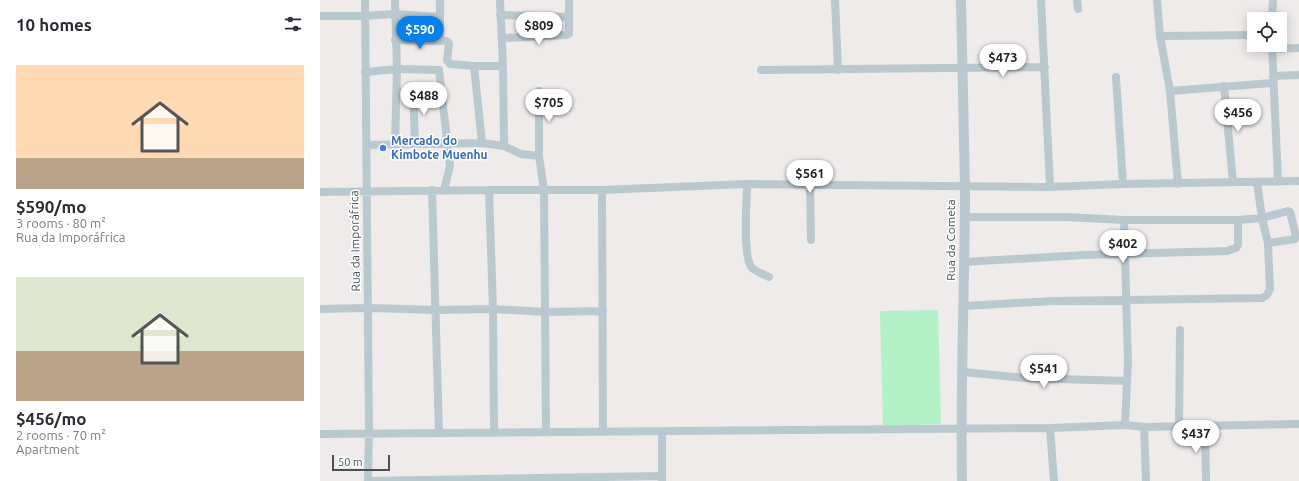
<!DOCTYPE html>
<html lang="en">
<head>
<meta charset="utf-8">
<style>
	body { margin:0; font-family:Ubuntu,sans-serif; background:#f2f2f3; color:#2b2b33; height:100vh; display:flex; flex-direction:column; font-size:15px; white-space:nowrap }
	* { box-sizing:border-box; margin:0 }
	p { font-size:13px; color:#7c7c81 }
	.icon { flex:none; width:22px; height:22px; fill:none; stroke:currentColor; stroke-width:2; stroke-linecap:round; stroke-linejoin:round }
	.map { position:relative; flex:1; overflow:hidden }
	.drawer { display:flex; flex-direction:column; background:#fff; width:320px }
	.drawer>* { flex:none }
	.controls { position:absolute; left:927px; top:12px; display:grid; gap:8px }
	.controls a { display:grid; place-items:center; width:40px; height:40px; border-radius:0px; background:#fff; box-shadow:0 2px 10px #0003; font-size:20px }
	.scale { position:absolute; left:12px; bottom:10px; width:58px; box-sizing:border-box; padding-left:4px; border:2px solid #42515a; border-top:0; font-size:11px; line-height:14px; white-space:nowrap; color:#42515a; -webkit-text-stroke:3px #fff; paint-order:stroke }
	.price { position:absolute; translate:-50% -34px; padding:0 9px; border-radius:14px; background:#fff; color:#222; font-size:13px; line-height:26px; filter:drop-shadow(0 1px 2px #0008) }
	.price::after { content:''; position:absolute; left:50%; top:24px; width:12px; height:9px; margin-left:-6px; background:inherit; clip-path:polygon(0 0,100% 0,50% 100%) }
	.price.on { background:#0880eb; color:#fff }
	ul { padding:0; list-style:none }
	li { display:grid; align-content:center; gap:8px; height:212px; padding:0 16px }
	li span { display:grid; place-items:center; height:124px; border-radius:0px; color:#555 }
	li>.icon { margin-inline-start:auto }
	span .icon { width:72px; height:72px; fill:#fffc; stroke-width:1 }
	li b { font-size:17px }
	h2 { display:flex; justify-content:space-between; align-items:center; height:48px; padding:0 16px; font-size:17px }
	main { display:flex; flex:1; min-height:0 }
	.map>svg:first-child { display:block }
</style>
</head>
<body>
<main>
<section class="drawer">
<h2>10 homes<svg class="icon" aria-label="filters" viewBox="0 0 24 24"><path d="M4 7h16M4 17h16"/><circle cx="9" cy="7" r="2"/><circle cx="15" cy="17" r="2"/></svg></h2>
<ul>
<li><span style="background:linear-gradient(#ffd9b3 75%,#b9a48a 0)"><svg class="icon" aria-label="home" viewBox="0 0 24 24"><path d="M3 11l9-7 9 7M6 9v11h12V9"/></svg></span><div><b>$590/mo</b><p>3 rooms · 80 m²</p><p>Rua da Imporáfrica</p></div></li>
<li><span style="background:linear-gradient(#dfe7d0 60%,#b9a48a 0)"><svg class="icon" aria-label="home" viewBox="0 0 24 24"><path d="M3 11l9-7 9 7M6 9v11h12V9"/></svg></span><div><b>$456/mo</b><p>2 rooms · 70 m²</p><p>Apartment</p></div></li>
</ul>
</section>
<div class="map">
<svg width="979" height="481" viewBox="0 0 979 481">
	<rect width="100%" height="100%" fill="#efebeb"/>
	<path fill="#b3f2c6" d="M 618,310 L 621,424 L 563,426 L 560,311 Z"/>
	<g fill="none" stroke-linecap="round" stroke-linejoin="round">
		<path stroke="#bac8d0" stroke-width="8" d="M 45,0 L 49,433 L 48,481
			M 75,0 L 77,69 L 75,144
			M 120,0 L 120,41
			M 180,0 L 183,66 L 184,146
			M 515,0 L 518,70
			M 721,0 L 730,187
			M 757,0 L 758,9
			M 837,0 L 840,36 L 850,91 L 858,184
			M 180,15 L 249,17
			M 0,16 L 44,16 L 75,14 L 120,17
			M 952,19 L 953,0
			M 840,36 L 934,35
			M 182,38 L 247,35 L 249,34 L 249,0
			M 75,40 L 126,41 L 128,42 L 129,44 L 127,60 L 130,64 L 154,66 L 183,66
			M 952,45 L 958,181
			M 952,49 L 979,48
			M 154,66 L 162,143
			M 441,70 L 725,67
			M 45,72 L 77,69 L 119,70 L 130,166 L 124,190
			M 953,76 L 979,75
			M 796,77 L 803,184
			M 904,86 L 913,182
			M 93,89 L 95,144
			M 219,91 L 219,156 L 224,190 L 226,432
			M 850,91 L 953,83
			M 46,145 L 162,143 L 184,146 L 201,154 L 219,156
			M 427,184 C 427,201 422,257 432,268 C 437,272 443,274 449,277
			M 490,184 L 491,240
			M 112,190 L 119,433
			M 169,190 L 173,309 L 174,432
			M 282,190 L 283,431
			M 0,192 L 169,190 L 282,190 L 427,184 L 730,187 L 803,184 L 979,181
			M 644,217 L 747,217 L 804,220 L 918,220 L 942,218 L 968,211 L 970,212 L 976,236 L 975,239 L 948,243
			M 804,220 L 808,362 L 805,425
			M 644,262 L 764,255 L 907,251 L 916,248 L 918,245 L 918,220
			M 643,306 L 733,301 L 942,298 L 947,295 L 950,289 L 948,243 L 942,218 L 937,182
			M 0,309 L 48,308 L 116,310 L 173,309 L 226,312 L 283,311
			M 642,372 L 705,378 L 807,381
			M 859,426 L 860,330
			M 885,426 L 886,481
			M 824,427 L 826,481
			M 730,428 L 734,481
			M 342,431 L 342,480
			M 0,434 L 730,428 L 805,425 L 824,427 L 979,424
			M 48,481 L 342,476"/>
		<path stroke="#bac8d0" stroke-width="10" d="M 641,0 C 642,63 644,125 645,188 C 645,285 640,383 642,481"/>
	</g>
	<circle fill="#3f7fe0" stroke="#fff" stroke-width="1.5" cx="63" cy="148" r="4"/>
	<g text-anchor="middle" stroke-width="3" stroke-linejoin="round" paint-order="stroke">
		<g font-size="12" font-weight="bold" fill="#366cbe" stroke="#fff" text-anchor="start">
			<text x="71" y="145">Mercado do<tspan x="71" dy="14">Kimbote Muenhu</tspan></text>
		</g>
		<g font-size="12" fill="#42515a" stroke="#fff">
			<text transform="translate(631 240) rotate(-90)" y="4">Rua da Cometa</text>
			<text transform="translate(35 241) rotate(-91)" y="4">Rua da Imporáfrica</text>
		</g>
	</g>
</svg>
<div class="controls">
<a><svg class="icon" aria-label="locate" viewBox="0 0 24 24"><circle cx="12" cy="12" r="6"/><path d="M12 2v4M12 18v4M2 12h4M18 12h4"/></svg></a>
</div>
<div class="scale">50 m</div>
<b class="price" style="left:219px;top:46px">$809</b>
<b class="price on" style="left:100px;top:50px">$590</b>
<b class="price" style="left:683px;top:78px">$473</b>
<b class="price" style="left:104px;top:116px">$488</b>
<b class="price" style="left:229px;top:123px">$705</b>
<b class="price" style="left:918px;top:133px">$456</b>
<b class="price" style="left:490px;top:194px">$561</b>
<b class="price" style="left:803px;top:264px">$402</b>
<b class="price" style="left:724px;top:389px">$541</b>
<b class="price" style="left:876px;top:454px">$437</b>
</div>
</main>
</body>
</html>
